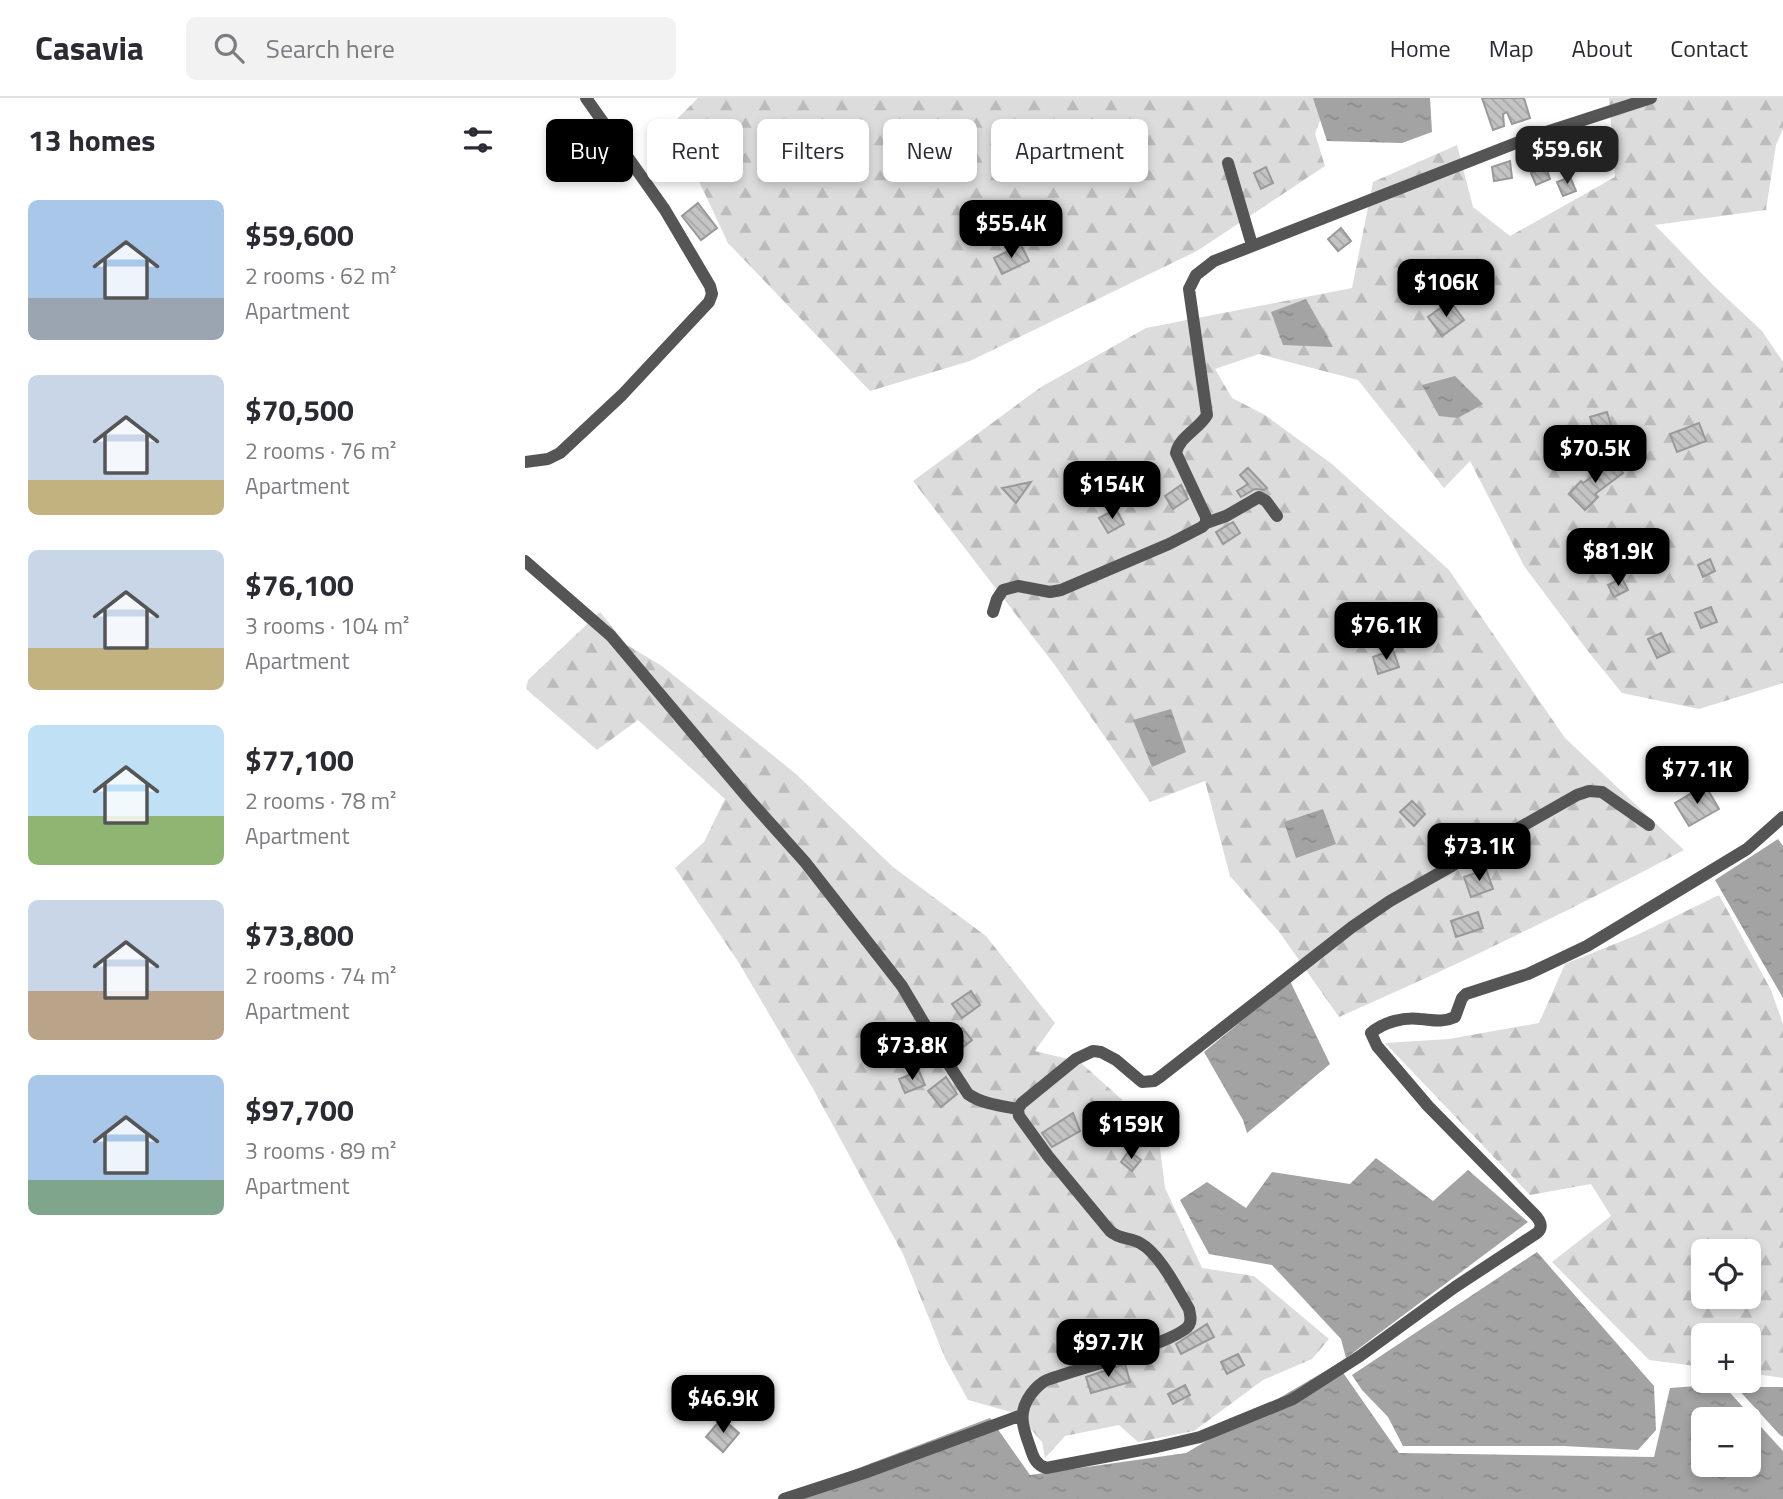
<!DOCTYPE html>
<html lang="en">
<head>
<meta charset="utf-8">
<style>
	body { margin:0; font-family:"Titillium Web",sans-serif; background:#f2f2f3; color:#2b2b33; height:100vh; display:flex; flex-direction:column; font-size:26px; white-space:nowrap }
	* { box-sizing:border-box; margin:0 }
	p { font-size:23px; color:#7c7c81 }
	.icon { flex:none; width:38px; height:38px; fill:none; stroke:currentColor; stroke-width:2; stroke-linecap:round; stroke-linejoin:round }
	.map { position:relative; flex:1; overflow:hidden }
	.panel { display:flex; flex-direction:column; background:#fff; width:525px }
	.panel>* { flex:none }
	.hud { position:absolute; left:21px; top:21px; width:665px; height:63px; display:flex; gap:14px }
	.tools { position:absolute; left:1166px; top:1141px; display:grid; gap:14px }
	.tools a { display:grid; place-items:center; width:70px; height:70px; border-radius:10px; background:#fff; box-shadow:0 4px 10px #0003; font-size:35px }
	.price { position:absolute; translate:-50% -60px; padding:0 16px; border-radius:14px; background:#000; color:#fff; font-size:23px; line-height:46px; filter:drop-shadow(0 2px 4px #0008) }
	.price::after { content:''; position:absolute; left:50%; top:42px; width:21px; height:16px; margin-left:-10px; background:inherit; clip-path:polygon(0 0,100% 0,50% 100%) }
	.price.on { background:#222; color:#fff }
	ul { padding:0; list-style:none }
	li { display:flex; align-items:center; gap:21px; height:175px; padding:0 28px }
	li span { display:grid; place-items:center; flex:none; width:196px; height:140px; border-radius:10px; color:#555 }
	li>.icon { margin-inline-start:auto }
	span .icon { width:84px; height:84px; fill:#fffc; stroke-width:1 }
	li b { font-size:30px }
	h2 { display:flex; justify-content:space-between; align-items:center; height:84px; padding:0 28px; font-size:30px }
	.tag { padding:0 24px; border-radius:10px; background:#fff; box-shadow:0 4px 10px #0003; font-size:24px; line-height:63px }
	.tag.on { background:#000; color:#fff }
	header { display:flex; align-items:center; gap:42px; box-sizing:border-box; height:98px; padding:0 35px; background:#fff; border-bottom:2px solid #e1e1e2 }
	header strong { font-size:33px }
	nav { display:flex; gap:38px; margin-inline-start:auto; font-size:24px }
	.search { width:490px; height:63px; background:#f2f2f3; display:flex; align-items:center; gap:18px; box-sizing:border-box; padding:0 24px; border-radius:10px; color:#7c7c81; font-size:26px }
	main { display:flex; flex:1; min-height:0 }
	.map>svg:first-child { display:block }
</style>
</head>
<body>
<header>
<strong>Casavia</strong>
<div class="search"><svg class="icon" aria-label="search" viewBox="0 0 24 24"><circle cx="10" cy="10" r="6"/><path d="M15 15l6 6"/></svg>Search here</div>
<nav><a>Home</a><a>Map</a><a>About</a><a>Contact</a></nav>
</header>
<main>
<section class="panel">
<h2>13 homes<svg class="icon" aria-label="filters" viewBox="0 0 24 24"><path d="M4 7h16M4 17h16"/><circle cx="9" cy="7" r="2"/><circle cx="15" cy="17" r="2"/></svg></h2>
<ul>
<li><span style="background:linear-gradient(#a9c7e8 70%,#9aa5b1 0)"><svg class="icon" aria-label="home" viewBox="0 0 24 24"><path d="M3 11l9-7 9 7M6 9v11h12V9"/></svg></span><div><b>$59,600</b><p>2 rooms · 62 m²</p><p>Apartment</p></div></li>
<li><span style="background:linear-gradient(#c9d6e8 75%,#c2b280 0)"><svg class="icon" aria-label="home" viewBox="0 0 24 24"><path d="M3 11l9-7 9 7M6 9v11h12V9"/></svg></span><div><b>$70,500</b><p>2 rooms · 76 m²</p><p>Apartment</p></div></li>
<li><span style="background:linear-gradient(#c9d6e8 70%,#c2b280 0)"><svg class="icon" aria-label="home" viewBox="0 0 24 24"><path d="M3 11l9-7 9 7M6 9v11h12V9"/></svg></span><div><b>$76,100</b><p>3 rooms · 104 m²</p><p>Apartment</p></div></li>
<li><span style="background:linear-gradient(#bfe0f5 65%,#8fb573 0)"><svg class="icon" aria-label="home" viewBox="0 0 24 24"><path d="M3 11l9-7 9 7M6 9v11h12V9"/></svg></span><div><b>$77,100</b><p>2 rooms · 78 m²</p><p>Apartment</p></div></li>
<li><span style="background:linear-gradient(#c9d6e8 65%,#b9a48a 0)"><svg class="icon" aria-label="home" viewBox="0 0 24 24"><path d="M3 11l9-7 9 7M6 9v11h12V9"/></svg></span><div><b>$73,800</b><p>2 rooms · 74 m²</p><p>Apartment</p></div></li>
<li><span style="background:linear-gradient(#a9c7e8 75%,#7fa58c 0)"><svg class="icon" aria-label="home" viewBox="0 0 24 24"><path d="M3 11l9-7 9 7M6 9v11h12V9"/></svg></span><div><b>$97,700</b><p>3 rooms · 89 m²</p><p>Apartment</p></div></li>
</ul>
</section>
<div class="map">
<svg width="1258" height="1401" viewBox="0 0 1258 1401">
	<defs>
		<pattern id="forest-firs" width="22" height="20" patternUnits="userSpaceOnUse" patternTransform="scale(1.75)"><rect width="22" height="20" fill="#dcdcdc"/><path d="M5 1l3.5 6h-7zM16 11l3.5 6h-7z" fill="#bbb"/></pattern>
		<pattern id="water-ripples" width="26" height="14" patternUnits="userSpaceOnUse" patternTransform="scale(1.75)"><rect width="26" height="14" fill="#a3a3a3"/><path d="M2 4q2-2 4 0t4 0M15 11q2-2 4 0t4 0" fill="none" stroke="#8b8b8b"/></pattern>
		<pattern id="building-back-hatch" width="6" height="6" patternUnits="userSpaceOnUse" patternTransform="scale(1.75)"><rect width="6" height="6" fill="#c4c4c4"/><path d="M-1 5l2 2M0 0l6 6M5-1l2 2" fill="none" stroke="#a7a7a7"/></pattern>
	</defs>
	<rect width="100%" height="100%" fill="#fff"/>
	<path fill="url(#forest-firs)" fill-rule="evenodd" d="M 173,0 L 803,0 L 790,36 L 800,68 L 672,153 L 445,263 L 345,293 L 203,145 L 147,26 Z
		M 1084,0 L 1258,0 L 1258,31 L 1251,47 L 1241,112 L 1130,127 L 1188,187 L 1237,233 L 1258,264 L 1258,585 L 1174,611 L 1097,595 L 1062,552 L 999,468 L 945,363 L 919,390 L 833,282 L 734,256 L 690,271 L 707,300 L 740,317 L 807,366 L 924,472 L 1040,640 L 1159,752 C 1046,812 931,868 814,919 L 755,835 L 705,778 L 680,683 L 625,704 L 532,570 L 388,383 L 516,289 L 621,230 L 827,190 L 848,84 L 932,47 L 948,109 L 985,138 L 1090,79 Z
		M 75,514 L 102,547 L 137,568 L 271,676 L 368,769 L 461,838 L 530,925 L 510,953 L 555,964 L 633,1034 L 640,1090 L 677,1170 L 729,1178 L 804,1241 L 787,1261 L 738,1282 L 669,1333 L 613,1344 L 594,1327 L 540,1338 L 520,1360 L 517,1344 L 493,1316 L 443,1302 L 420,1260 L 378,1156 L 287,989 L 214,865 L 150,770 L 179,744 L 200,701 L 113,622 L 72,652 L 1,591 L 3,582 Z
		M 1194,797 L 1246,892 L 1258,926 L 1258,1280 L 1223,1275 L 1223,1237 L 1178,1237 L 1178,1269 L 1124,1262 L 1027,1164 L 1086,1118 L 1066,1086 L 1005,1097 L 860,945 L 924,941 L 1014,925 L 1040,866 L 1112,837 ZM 1223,1153 L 1223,1199 L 1178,1199 L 1178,1153 Z"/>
	<path fill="url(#water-ripples)" fill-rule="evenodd" d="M 788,0 L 905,0 L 907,34 L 877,45 L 802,43 Z
		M 781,201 L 808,249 L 758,247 L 746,214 Z
		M 930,278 L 958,306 L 933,320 L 914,318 L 897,287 Z
		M 646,611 L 661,654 L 627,669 L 608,622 Z
		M 798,711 L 811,746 L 771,760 L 759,724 Z
		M 1253,741 L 1258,748 L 1258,900 L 1190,782 Z
		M 765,883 L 805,966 L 722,1035 L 718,1022 L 679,954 Z
		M 851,1060 L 908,1103 L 943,1072 L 1003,1124 L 821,1260 L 816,1241 L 747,1167 L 684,1156 L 655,1102 L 682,1084 L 721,1110 L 747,1074 L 825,1086 Z
		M 1012,1154 L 1129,1288 L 1131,1332 L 1113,1352 L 1039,1348 L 878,1348 L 863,1319 L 837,1292 L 827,1277 Z
		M 812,1266 L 874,1355 L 1129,1359 L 1145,1290 L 1197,1286 L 1258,1353 L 1258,1401 L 252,1401 L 465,1320 L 505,1377 L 661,1355 ZM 1178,1321 L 1223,1321 L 1223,1367 L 1178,1367 Z
		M 1211,1289 L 1258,1289 L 1258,1339 L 1254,1336 Z"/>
	<path fill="url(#building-back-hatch)" stroke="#999" stroke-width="2" d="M 957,0 L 999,0 L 1005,20 L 987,26 L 982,14 L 978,16 L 979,28 L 968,32 Z
		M 985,63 L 987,80 L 969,83 L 967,69 Z
		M 741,69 L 748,85 L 736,91 L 729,75 Z
		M 1021,69 L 1025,81 L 1011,87 L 1006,75 Z
		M 1045,79 L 1051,93 L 1038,98 L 1032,84 Z
		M 173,105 L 192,130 L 176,142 L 157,118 Z
		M 816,130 L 826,143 L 813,153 L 803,141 Z
		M 496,147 L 504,163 L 477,176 L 469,160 Z
		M 925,203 L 939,222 L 917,238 L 903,219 Z
		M 1082,314 L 1089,337 L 1072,342 L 1065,319 Z
		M 1174,325 L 1181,343 L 1152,354 L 1145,336 Z
		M 1089,363 L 1098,375 L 1070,396 L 1073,399 L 1060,412 L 1044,396 L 1056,383 L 1058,385 Z
		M 723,370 L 742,390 L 739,392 L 730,391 L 716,399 L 712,393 L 723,386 L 715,377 Z
		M 506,384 L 491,405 L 477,390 Z
		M 656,387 L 663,401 L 648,411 L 640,398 Z
		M 591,411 L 599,426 L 583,435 L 574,420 Z
		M 708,424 L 715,435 L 698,446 L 691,434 Z
		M 1185,461 L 1190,473 L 1178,479 L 1173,467 Z
		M 1097,480 L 1103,492 L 1089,499 L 1083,487 Z
		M 1186,509 L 1192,524 L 1176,530 L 1170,515 Z
		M 1136,535 L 1145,554 L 1132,560 L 1123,541 Z
		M 868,552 L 874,569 L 853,576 L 848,559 Z
		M 1180,687 L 1194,711 L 1164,728 L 1150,705 Z
		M 887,703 L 900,716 L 889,728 L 875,714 Z
		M 961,771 L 968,791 L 946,799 L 939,779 Z
		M 953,814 L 958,830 L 931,839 L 926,823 Z
		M 446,893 L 455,907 L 437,920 L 427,906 Z
		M 437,930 L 447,942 L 428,957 L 420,944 Z
		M 394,973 L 400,987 L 380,995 L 374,981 Z
		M 421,979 L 432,996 L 416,1009 L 403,993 Z
		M 548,1015 L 555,1033 L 527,1049 L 517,1035 Z
		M 604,1053 L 616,1062 L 607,1073 L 596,1064 Z
		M 682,1226 L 689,1239 L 656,1256 L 651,1246 Z
		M 713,1256 L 719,1267 L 702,1276 L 696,1264 Z
		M 600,1266 L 605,1284 L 566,1295 L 561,1279 Z
		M 660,1287 L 665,1297 L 648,1306 L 643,1296 Z
		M 197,1320 L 214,1335 L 198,1354 L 181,1339 Z"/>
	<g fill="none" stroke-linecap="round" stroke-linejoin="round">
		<path stroke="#555" stroke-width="12" d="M 703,65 L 727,147
			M 0,364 L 23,361 L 35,355 L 97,297 L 184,204 L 187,196 L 185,188 L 140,112 L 61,0
			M 681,425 L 701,418 L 734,399 L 741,403 L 752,418
			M 0,463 L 86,538 L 221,698 L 280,764 L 377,888 L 419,959 L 443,996 C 457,1006 477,1008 493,1011
			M 468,514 L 472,501 L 478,492 L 493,488 L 525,494 L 536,492 L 644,446 L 677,429 L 681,425 L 681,419 L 651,355 C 654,339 674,331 682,317 L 664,191 L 671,177 L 689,163 L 1009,38 L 1126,0
			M 1124,727 L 1077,694 L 1064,693 L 1052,697 L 865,803 L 827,829 L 635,979 L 629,983 L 617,984 L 591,962 L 576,954 L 568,953 L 551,961 L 497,1005 L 493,1011 L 494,1018 L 523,1058 L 585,1133 C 595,1142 604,1139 615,1145 C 635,1156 652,1191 664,1211 C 665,1217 667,1222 664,1227 C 654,1244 546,1273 522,1282 C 515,1285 511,1290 506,1296 C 492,1315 498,1330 505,1349 C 508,1359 511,1367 521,1370 L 632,1349 L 675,1339 L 768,1301 L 835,1258 L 930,1189 L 1012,1135 C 1019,1129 1015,1122 1009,1116 L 903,1008 L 852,948 L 846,935 C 858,924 879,919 895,921 C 908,922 917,925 930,919 L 937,900 L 941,896 L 1003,876 L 1062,848 L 1222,751 L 1258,719
			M 259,1401 L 339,1375 L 497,1317"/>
	</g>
</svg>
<div class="tools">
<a><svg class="icon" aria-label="locate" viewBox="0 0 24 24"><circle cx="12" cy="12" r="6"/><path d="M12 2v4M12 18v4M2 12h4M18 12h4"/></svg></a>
<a>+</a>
<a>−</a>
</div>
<b class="price on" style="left:1042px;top:88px">$59.6K</b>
<b class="price" style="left:486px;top:162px">$55.4K</b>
<b class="price" style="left:921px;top:221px">$106K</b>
<b class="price" style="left:1070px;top:387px">$70.5K</b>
<b class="price" style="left:587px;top:423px">$154K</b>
<b class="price" style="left:1093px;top:490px">$81.9K</b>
<b class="price" style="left:861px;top:564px">$76.1K</b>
<b class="price" style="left:1172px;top:708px">$77.1K</b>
<b class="price" style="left:954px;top:785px">$73.1K</b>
<b class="price" style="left:387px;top:984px">$73.8K</b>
<b class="price" style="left:606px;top:1063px">$159K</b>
<b class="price" style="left:583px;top:1281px">$97.7K</b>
<b class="price" style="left:198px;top:1337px">$46.9K</b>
<div class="hud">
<a class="tag on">Buy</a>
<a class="tag">Rent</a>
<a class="tag">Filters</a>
<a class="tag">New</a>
<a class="tag">Apartment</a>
</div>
</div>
</main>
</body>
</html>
